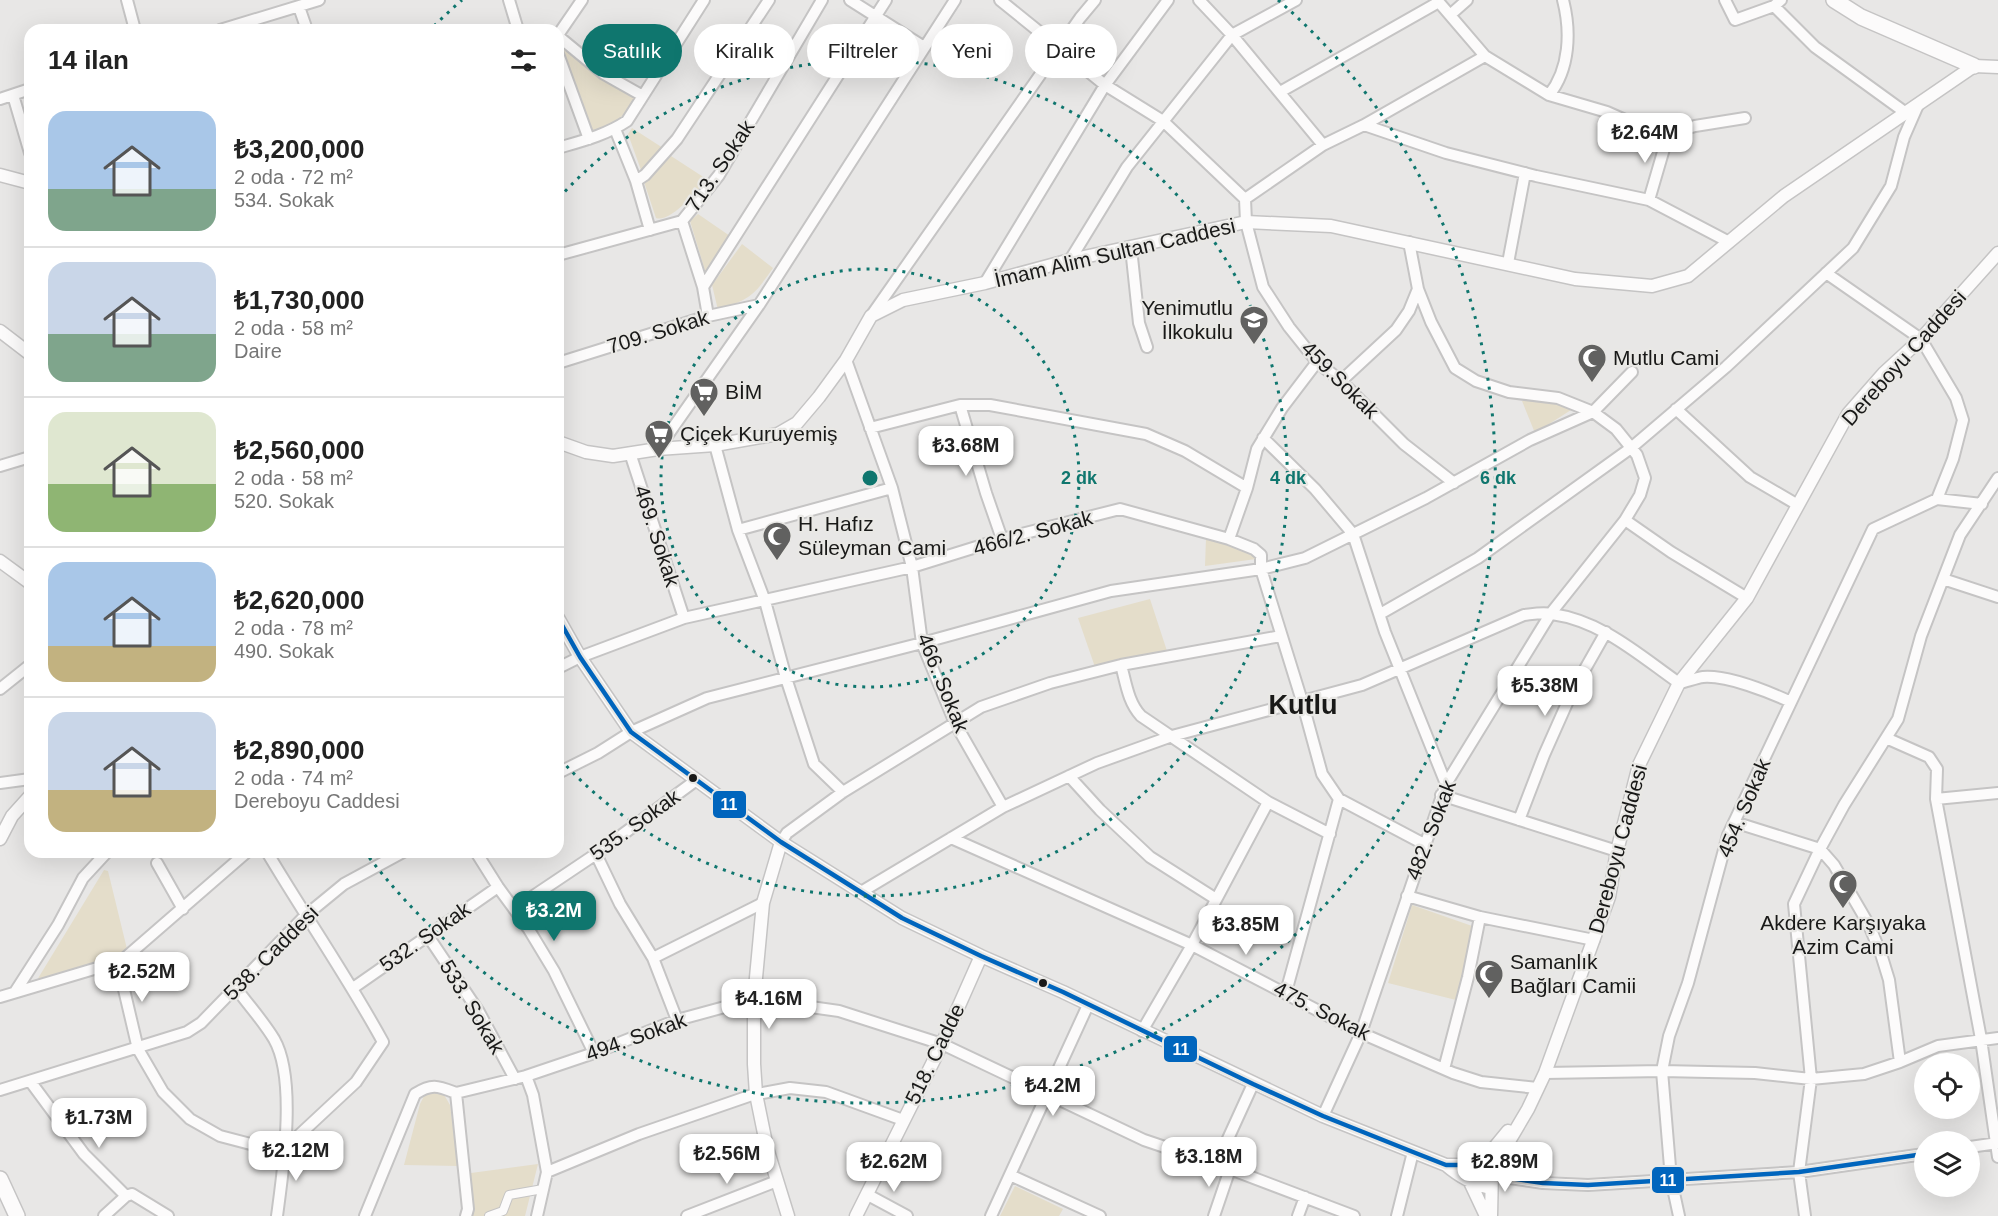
<!DOCTYPE html>
<html lang="tr">
<head>
<meta charset="utf-8">
<style>
	body { margin:0; font-family:Arial,sans-serif; background:#f6f6f6; color:#222; height:100vh; display:flex; flex-direction:column; font-size:22px; white-space:nowrap }
	* { box-sizing:border-box; margin:0 }
	p { font-size:20px; color:#767676 }
	.icon { flex:none; width:33px; height:33px; fill:none; stroke:currentColor; stroke-width:2; stroke-linecap:round; stroke-linejoin:round }
	.map { position:relative; flex:1; overflow:hidden }
	.side { position:absolute; left:24px; top:24px; width:540px; height:834px; display:flex; flex-direction:column; background:#fff; border-radius:18px; box-shadow:0 6px 24px #0002 }
	.side>* { flex:none }
	.top-card { position:absolute; left:582px; top:24px; width:570px; height:54px; display:flex; gap:12px }
	.tools { position:absolute; left:1914px; top:1053px; display:grid; gap:12px }
	.tools a { display:grid; place-items:center; width:66px; height:66px; border-radius:50%; background:#fff; box-shadow:0 6px 24px #0002; font-size:30px }
	.price { position:absolute; translate:-50% -51px; padding:0 14px; border-radius:12px; background:#fff; color:#222; font-size:20px; line-height:39px; filter:drop-shadow(0 2px 3px #0008) }
	.price::after { content:''; position:absolute; left:50%; top:36px; width:18px; height:14px; margin-left:-9px; background:inherit; clip-path:polygon(0 0,100% 0,50% 100%) }
	.price.selected { background:#0f766e; color:#fff }
	ul { padding:0; list-style:none }
	li { display:flex; align-items:center; gap:18px; height:150px; padding:0 24px }
	li+li { border-top:2px solid #e0e0e0 }
	li span { display:grid; place-items:center; flex:none; width:168px; height:120px; border-radius:18px; color:#555 }
	li>.icon { margin-inline-start:auto }
	span .icon { width:72px; height:72px; fill:#fffc; stroke-width:1 }
	li b { font-size:26px }
	h2 { display:flex; justify-content:space-between; align-items:center; height:72px; padding:0 24px; font-size:26px }
	.pill { padding:0 21px; border-radius:27px; background:#fff; box-shadow:0 6px 24px #0002; font-size:21px; line-height:54px }
	.pill.selected { background:#0f766e; color:#fff }
	.map>svg:first-child { display:block }
</style>
</head>
<body>
<div class="map">
<svg width="1998" height="1216" viewBox="0 0 1998 1216">
	<rect width="100%" height="100%" fill="#e8e7e6"/>
	<path fill="#e4ddca" d="M 565,44 L 600,73 L 636,99 C 622,119 615,124 592,132 L 561,48 Z
		M 632,128 L 663,148 L 641,170 L 628,134 Z
		M 671,156 L 708,180 C 697,190 671,223 656,218 L 644,182 Z
		M 698,214 L 730,236 L 706,274 L 690,221 Z
		M 742,244 L 773,268 C 753,297 751,298 718,310 L 712,285 Z
		M 1522,401 C 1537,401 1558,400 1571,410 L 1535,433 Z
		M 1206,538 L 1254,554 L 1256,559 L 1205,566 Z
		M 1150,599 L 1167,651 L 1095,667 L 1078,618 Z
		M 104,870 L 108,871 L 127,949 L 114,958 L 37,980 Z
		M 1412,905 L 1475,927 L 1456,1000 L 1388,983 Z
		M 431,1092 L 443,1093 L 450,1105 L 458,1166 L 404,1165 L 420,1104 L 424,1096 Z
		M 538,1164 L 525,1216 L 468,1216 L 471,1173 Z
		M 1015,1186 L 1063,1209 L 1059,1216 L 1000,1216 Z"/>
	<g fill="none" stroke-linecap="round" stroke-linejoin="round">
		<g stroke="#c5c4c4" stroke-width="10">
			<path id="pedestrian" d="M 489,1216 L 503,1211 L 509,1195 L 543,1189"/>
		</g>
		<g stroke="#c5c4c4" stroke-width="14">
			<path id="minor" d="M 127,0 L 135,30
				M 509,0 L 518,30
				M 850,0 L 924,47
				M 1000,0 L 1105,85 L 1163,121 L 1245,199 L 1246,222 L 1263,287 L 1289,327 L 1317,362 L 1341,381 L 1404,444 L 1454,483
				M 1199,0 L 1232,35 L 1323,145
				M 1437,0 L 1485,56 L 1549,95 L 1607,112 L 1661,136 L 1695,126 L 1745,118
				M 1725,0 L 1735,20 L 1774,6 L 1781,0
				M 1774,6 L 1815,47 L 1906,113
				M 299,7 L 307,30
				M 1450,15 L 1467,0
				M 220,30 L 319,0
				M 558,35 L 582,0
				M 558,36 L 604,74 L 643,96
				M 558,54 L 589,139
				M 1280,92 L 1439,2
				M 13,95 L 30,153
				M 1549,95 C 1570,69 1571,31 1563,0
				M 0,99 L 30,89
				M 1364,125 L 1446,153 L 1536,176 L 1649,200 L 1729,242
				M 615,129 L 636,181 L 650,230
				M 558,148 C 582,141 606,135 627,121 L 704,0
				M 636,181 L 645,175 L 677,139 L 769,0
				M 1245,199 L 1323,145 L 1364,125 L 1485,56
				M 1649,200 L 1668,135
				M 682,221 L 703,287 L 708,316
				M 1131,248 L 1139,323 L 1147,347
				M 558,255 L 682,221 L 719,175 L 822,0
				M 1070,260 L 1127,167 L 1232,35 L 1296,0
				M 1508,263 L 1525,173
				M 1826,273 L 1921,339 L 1956,398 L 1963,420 L 1953,459 L 1937,499
				M 985,283 L 1105,85 L 1168,0
				M 703,287 L 886,0
				M 871,316 L 1080,18 L 1095,0
				M 846,360 L 892,488 L 912,567 L 922,643 L 955,723 L 1003,807 L 861,892
				M 558,363 L 708,316 L 759,305
				M 1341,381 L 1396,330 L 1409,311 L 1418,289 L 1409,242
				M 960,405 L 986,493 L 1002,539
				M 1676,409 L 1750,477 L 1798,505
				M 870,428 L 960,405 L 990,405 L 1146,434 L 1185,451 L 1247,488
				M 1263,438 L 1315,489 L 1353,534 L 1385,632 L 1446,784
				M 715,445 L 738,530 L 765,601 L 786,678 L 814,764 L 843,792
				M 658,449 L 759,305 L 955,0
				M 630,453 L 684,618
				M 0,466 L 30,457
				M 1625,520 L 1671,552 L 1747,598
				M 738,530 L 892,488
				M 1229,539 L 1247,488 L 1257,449 L 1282,408 L 1317,362
				M 1943,579 L 1998,597
				M 1380,614 L 1478,558 L 1631,448 L 1726,367 L 1853,248 L 1891,186 L 1904,137 L 1918,105
				M 1121,665 C 1126,683 1128,702 1141,716 L 1268,802 L 1330,834
				M 558,668 L 580,657 L 684,618 L 912,567 L 1002,539 L 1120,509 L 1229,539 L 1254,549 L 1261,555 L 1261,569 L 1302,701 L 1322,774 L 1339,799 L 1424,844
				M 0,689 L 30,665
				M 1886,738 L 1929,757 L 1937,769 L 1936,799
				M 558,773 L 598,753 L 631,732 L 707,698 L 922,643 L 1111,591 L 1261,569 L 1305,558 L 1426,498 L 1530,440 L 1593,412 L 1632,372
				M 1069,776 L 1100,810 L 1150,857 L 1216,899
				M 0,783 L 30,779
				M 1998,793 L 1936,799 L 1981,1039 L 1998,1157
				M 1441,795 L 1617,851
				M 1003,807 L 1097,763 L 1172,736 L 1362,685 L 1524,615 C 1533,614 1543,612 1552,614 C 1602,621 1639,655 1679,683 C 1686,682 1695,678 1703,677 C 1727,675 1769,692 1791,702
				M 1519,820 L 1544,755 L 1572,692 L 1606,632
				M 1734,822 L 1820,849 L 1834,865 L 1869,925 L 1881,954 L 1889,980 L 1900,1062
				M 951,838 L 1192,945 L 1361,1033 L 1453,1073 L 1481,1082 L 1537,1088
				M 781,842 L 787,833 L 843,792 L 981,707 L 1050,683 L 1121,665 L 1281,636
				M 476,852 L 498,887 L 528,928 L 554,971 L 594,1053
				M 596,854 L 620,904 L 653,958 L 677,1020
				M 157,863 L 183,909
				M 1407,896 L 1480,917 L 1594,940
				M 514,909 L 596,854 L 695,781
				M 428,936 L 479,1012 L 515,1079
				M 653,958 L 763,903
				M 118,964 L 138,1049 L 163,1092 L 190,1119 L 220,1136 L 266,1148 L 286,1144 L 297,1137 L 356,1082 L 383,1042 C 347,976 305,916 267,852
				M 235,987 C 248,1004 263,1021 274,1039 C 297,1079 283,1171 277,1216
				M 353,988 L 498,887
				M 15,992 L 58,925 L 83,878 L 107,852
				M 1286,992 L 1339,799
				M 0,997 L 104,966 L 118,964 L 247,852
				M 1142,1031 L 1192,945 L 1268,802
				M 1444,1069 L 1468,977 L 1480,917
				M 1545,1073 L 1662,1071 L 1755,1073 L 1811,1079 L 1864,1074 L 1900,1062 L 1938,1046 L 1998,1038
				M 526,1076 L 533,1095 L 547,1172 L 537,1216
				M 30,1081 L 84,1154 L 126,1196 L 132,1194 L 168,1216
				M 0,1090 L 187,1032 L 201,1023 L 305,916 L 344,884 L 403,852
				M 456,1093 L 526,1076 L 594,1053 L 677,1020 L 754,999 L 839,1011 L 942,1044 L 1144,1140 L 1230,1169 L 1354,1216
				M 456,1093 L 468,1209 L 466,1216
				M 1323,1116 L 1361,1033 L 1446,784 L 1551,613 L 1625,520 L 1640,495 L 1645,478 L 1637,455 L 1616,429 L 1593,412 L 1558,398 L 1509,392 L 1476,381 L 1455,368 L 1431,322 L 1418,289
				M 1970,1147 L 1998,1143
				M 1216,1165 L 1253,1084
				M 1492,1170 L 1510,1178 L 1543,1183 L 1588,1185 L 1799,1172 L 1924,1154
				M 547,1172 L 639,1134 L 752,1095 L 790,1088 L 826,1092 L 903,1120
				M 1010,1175 L 1100,1216
				M 868,1195 L 907,1216
				M 104,1216 L 126,1196
				M 365,1216 L 415,1094 C 432,1083 438,1086 456,1093
				M 687,1216 L 777,1181
				M 991,1216 L 1088,1005
				M 1214,1216 L 1230,1169
				M 1298,1216 L 1305,1197
				M 1397,1216 L 1413,1152
				M 1679,1216 L 1671,1179 L 1662,1071 L 1669,1036 L 1688,983 L 1728,835 L 1873,529 L 1937,499 L 1982,504
				M 1805,1216 L 1799,1172 L 1811,1079 L 1794,904 L 1820,849 L 1844,805 L 1898,719 L 1921,636 L 1960,535 L 1998,478"/>
		</g>
		<g stroke="#c5c4c4" stroke-width="15">
			<path id="tertiary" d="M 0,175 L 30,183
				M 0,331 L 30,354
				M 558,442 L 586,452 L 613,456 L 658,449 L 715,445 L 778,434 L 797,423 L 819,397 L 846,360 L 871,316 L 903,300 L 985,283 L 1070,260 L 1246,222 L 1331,226 L 1575,279 L 1652,286 L 1688,276 L 1784,196 L 1974,66 L 1998,67
				M 0,561 L 30,583
				M 558,618 L 580,657 L 631,732 L 781,842 L 902,918 L 981,956 L 1063,992 L 1323,1116 L 1446,1165 L 1473,1165 L 1492,1170
				M 0,839 L 12,816 L 30,796
				M 781,842 L 763,903 L 754,999 L 754,1064 L 756,1094 L 767,1148 L 788,1216
				M 1446,1165 C 1460,1177 1472,1183 1490,1188
				M 856,1216 L 942,1044 L 981,956
				M 1486,1216 L 1470,1182 L 1473,1165 L 1494,1148 L 1508,1131
				M 1491,1216 L 1492,1170 L 1528,1109 L 1545,1073 L 1609,897 L 1617,851 L 1639,765 L 1679,683 L 1747,598 L 1848,414 L 1884,373 L 1921,339 L 1998,253"/>
		</g>
		<g stroke="#c5c4c4" stroke-width="18">
			<path id="secondary" d="M 1834,0 L 1861,17 L 1974,66
				M 0,1179 L 17,1216"/>
		</g>
		<use href="#pedestrian" stroke="#fcfbfb" stroke-width="8"/>
		<use href="#minor" stroke="#fcfbfb" stroke-width="10"/>
		<use href="#tertiary" stroke="#fcfbfb" stroke-width="12"/>
		<use href="#secondary" stroke="#fcfbfb" stroke-width="15"/>
		<g stroke="#e9e8e5" stroke-width="9">
			<path id="bus-1" d="M 558,618 L 580,657 L 631,732 L 781,842 L 902,918 L 981,956 L 1063,992 L 1253,1084 L 1323,1116 L 1413,1152 L 1446,1165 L 1473,1165 L 1492,1170 L 1510,1178 L 1543,1183 L 1588,1185 L 1799,1172 L 1924,1154"/>
		</g>
		<use href="#bus-1" stroke="#0065bd" stroke-width="4.5"/>
	</g>
	<g fill="none" stroke="#0f766e" stroke-width="3" stroke-dasharray="3 6">
		<circle cx="870" cy="478" r="209"/>
		<path d="M559 198A418 418 0 1 1 559 758"/>
		<path d="M434 26A628 628 0 0 1 462 0M1278 0A628 628 0 1 1 368 856"/>
	</g>
	<defs>
		<g id="school-pin" transform="scale(1.5)"><path d="M0 17L-7.5 6A9.5 9.5 0 1 1 7.5 6Z" fill="#616160" stroke="#e9e8e5"/><path d="M0-5L7-2L0 1L-7-2ZM-4 1L0 2.5L4 1V4Q0 6-4 4Z" fill="#fff"/></g>
		<g id="mosque-pin" transform="scale(1.5)"><path d="M0 17L-7.5 6A9.5 9.5 0 1 1 7.5 6Z" fill="#616160" stroke="#e9e8e5"/><path d="M3.5-4.9A6 6 0 1 0 3.5 4.9A5 5 0 1 1 3.5-4.9Z" fill="#fff"/></g>
		<g id="supermarket-pin" transform="scale(1.5)"><path d="M0 17L-7.5 6A9.5 9.5 0 1 1 7.5 6Z" fill="#616160" stroke="#e9e8e5"/><path d="M-6-5.5h2.5l.6 2H6L4.5 2H-2.5L-4.4-4H-6ZM-1.5 3.2a1.3 1.3 0 1 0 .1 0ZM3 3.2a1.3 1.3 0 1 0 .1 0Z" fill="#fff"/></g>
	</defs>
	<g fill-rule="evenodd">
		<use href="#school-pin" x="1254" y="320"/>
		<use href="#mosque-pin" x="1592" y="358"/>
		<use href="#supermarket-pin" x="704" y="392"/>
		<use href="#supermarket-pin" x="659" y="434"/>
		<use href="#mosque-pin" x="777" y="536"/>
		<use href="#mosque-pin" x="1843" y="884"/>
		<use href="#mosque-pin" x="1489" y="974"/>
	</g>
	<g fill="#191918" stroke="#e9e8e5" stroke-width="2">
		<circle cx="693" cy="778" r="5"/>
		<circle cx="1043" cy="983" r="5"/>
	</g>
	<g text-anchor="middle" stroke-width="4.5" stroke-linejoin="round" paint-order="stroke">
		<g font-size="21" fill="#191918" stroke="#e9e8e5">
			<text transform="translate(720 166) rotate(-56)" y="7">713. Sokak</text>
			<text transform="translate(1115 253) rotate(-13)" y="7">İmam Alim Sultan Caddesi</text>
			<text transform="translate(658 332) rotate(-17)" y="7">709. Sokak</text>
			<text transform="translate(1904 358) rotate(-48)" y="7">Dereboyu Caddesi</text>
			<text transform="translate(1340 380) rotate(45)" y="7">459.Sokak</text>
			<text transform="translate(1033 533) rotate(-15)" y="7">466/2. Sokak</text>
			<text transform="translate(657 536) rotate(72)" y="7">469. Sokak</text>
			<text transform="translate(943 683) rotate(68)" y="7">466. Sokak</text>
			<text transform="translate(1744 808) rotate(-67)" y="7">454. Sokak</text>
			<text transform="translate(635 825) rotate(-36)" y="7">535. Sokak</text>
			<text transform="translate(1431 830) rotate(-69)" y="7">482. Sokak</text>
			<text transform="translate(1618 849) rotate(-75)" y="7">Dereboyu Caddesi</text>
			<text transform="translate(425 937) rotate(-35)" y="7">532. Sokak</text>
			<text transform="translate(271 953) rotate(-45)" y="7">538. Caddesi</text>
			<text transform="translate(472 1007) rotate(59)" y="7">533. Sokak</text>
			<text transform="translate(1322 1011) rotate(27)" y="7">475. Sokak</text>
			<text transform="translate(636 1037) rotate(-20)" y="7">494. Sokak</text>
			<text transform="translate(935 1054) rotate(-64)" y="7">518. Cadde</text>
		</g>
		<g font-size="21" fill="#191918" stroke="#e9e8e5" text-anchor="start">
			<text x="1233" y="315" text-anchor="end">Yenimutlu<tspan x="1233" dy="24">İlkokulu</tspan></text>
			<text x="1613" y="365">Mutlu Cami</text>
			<text x="725" y="399">BİM</text>
			<text x="680" y="441">Çiçek Kuruyemiş</text>
			<text x="798" y="531">H. Hafız<tspan x="798" dy="24">Süleyman Cami</tspan></text>
			<text x="1843" y="930" text-anchor="middle">Akdere Karşıyaka<tspan x="1843" dy="24">Azim Cami</tspan></text>
			<text x="1510" y="969">Samanlık<tspan x="1510" dy="24">Bağları Camii</tspan></text>
		</g>
		<g font-size="27" font-weight="bold" fill="#191918" stroke="#e9e8e5">
			<text x="1303" y="714">Kutlu</text>
		</g>
	</g>
	<circle cx="870" cy="478" r="9" fill="#0f766e" stroke="#e9e8e5" stroke-width="3"/>
	<g font-size="18" text-anchor="middle" font-weight="bold" fill="#0f766e" stroke="#e9e8e5" stroke-width="4.5" stroke-linejoin="round" paint-order="stroke">
		<text x="1079" y="484">2 dk</text>
		<text x="1288" y="484">4 dk</text>
		<text x="1498" y="484">6 dk</text>
	</g>
	<g stroke="#e9e8e5" stroke-width="2">
		<rect x="712" y="790" width="35" height="29" rx="6" fill="#0065bd"/>
		<rect x="1163" y="1035" width="35" height="28" rx="6" fill="#0065bd"/>
		<rect x="1651" y="1166" width="34" height="28" rx="6" fill="#0065bd"/>
	</g>
	<g font-size="16" text-anchor="middle" font-weight="bold" fill="#fff">
		<text x="729" y="810">11</text>
		<text x="1181" y="1055">11</text>
		<text x="1668" y="1186">11</text>
	</g>
</svg>
<div class="tools">
<a><svg class="icon" aria-label="locate" viewBox="0 0 24 24"><circle cx="12" cy="12" r="6"/><path d="M12 2v4M12 18v4M2 12h4M18 12h4"/></svg></a>
<a><svg class="icon" aria-label="layers" viewBox="0 0 24 24"><path d="M12 4l9 5-9 5-9-5zM3 14l9 5 9-5"/></svg></a>
</div>
<b class="price" style="left:1645px;top:164px">₺2.64M</b>
<b class="price" style="left:966px;top:477px">₺3.68M</b>
<b class="price" style="left:1545px;top:717px">₺5.38M</b>
<b class="price selected" style="left:554px;top:942px">₺3.2M</b>
<b class="price" style="left:1246px;top:956px">₺3.85M</b>
<b class="price" style="left:142px;top:1003px">₺2.52M</b>
<b class="price" style="left:769px;top:1030px">₺4.16M</b>
<b class="price" style="left:1053px;top:1117px">₺4.2M</b>
<b class="price" style="left:99px;top:1149px">₺1.73M</b>
<b class="price" style="left:296px;top:1182px">₺2.12M</b>
<b class="price" style="left:727px;top:1185px">₺2.56M</b>
<b class="price" style="left:1209px;top:1188px">₺3.18M</b>
<b class="price" style="left:894px;top:1193px">₺2.62M</b>
<b class="price" style="left:1505px;top:1193px">₺2.89M</b>
<div class="top-card">
<a class="pill selected">Satılık</a>
<a class="pill">Kiralık</a>
<a class="pill">Filtreler</a>
<a class="pill">Yeni</a>
<a class="pill">Daire</a>
</div>
<section class="side">
<h2>14 ilan<svg class="icon" aria-label="filters" viewBox="0 0 24 24"><path d="M4 7h16M4 17h16"/><circle cx="9" cy="7" r="2"/><circle cx="15" cy="17" r="2"/></svg></h2>
<ul>
<li><span style="background:linear-gradient(#a9c7e8 65%,#7fa58c 0)"><svg class="icon" aria-label="home" viewBox="0 0 24 24"><path d="M3 11l9-7 9 7M6 9v11h12V9"/></svg></span><div><b>₺3,200,000</b><p>2 oda · 72 m²</p><p>534. Sokak</p></div></li>
<li><span style="background:linear-gradient(#c9d6e8 60%,#7fa58c 0)"><svg class="icon" aria-label="home" viewBox="0 0 24 24"><path d="M3 11l9-7 9 7M6 9v11h12V9"/></svg></span><div><b>₺1,730,000</b><p>2 oda · 58 m²</p><p>Daire</p></div></li>
<li><span style="background:linear-gradient(#dfe7d0 60%,#8fb573 0)"><svg class="icon" aria-label="home" viewBox="0 0 24 24"><path d="M3 11l9-7 9 7M6 9v11h12V9"/></svg></span><div><b>₺2,560,000</b><p>2 oda · 58 m²</p><p>520. Sokak</p></div></li>
<li><span style="background:linear-gradient(#a9c7e8 70%,#c2b280 0)"><svg class="icon" aria-label="home" viewBox="0 0 24 24"><path d="M3 11l9-7 9 7M6 9v11h12V9"/></svg></span><div><b>₺2,620,000</b><p>2 oda · 78 m²</p><p>490. Sokak</p></div></li>
<li><span style="background:linear-gradient(#c9d6e8 65%,#c2b280 0)"><svg class="icon" aria-label="home" viewBox="0 0 24 24"><path d="M3 11l9-7 9 7M6 9v11h12V9"/></svg></span><div><b>₺2,890,000</b><p>2 oda · 74 m²</p><p>Dereboyu Caddesi</p></div></li>
</ul>
</section>
</div>
</body>
</html>
